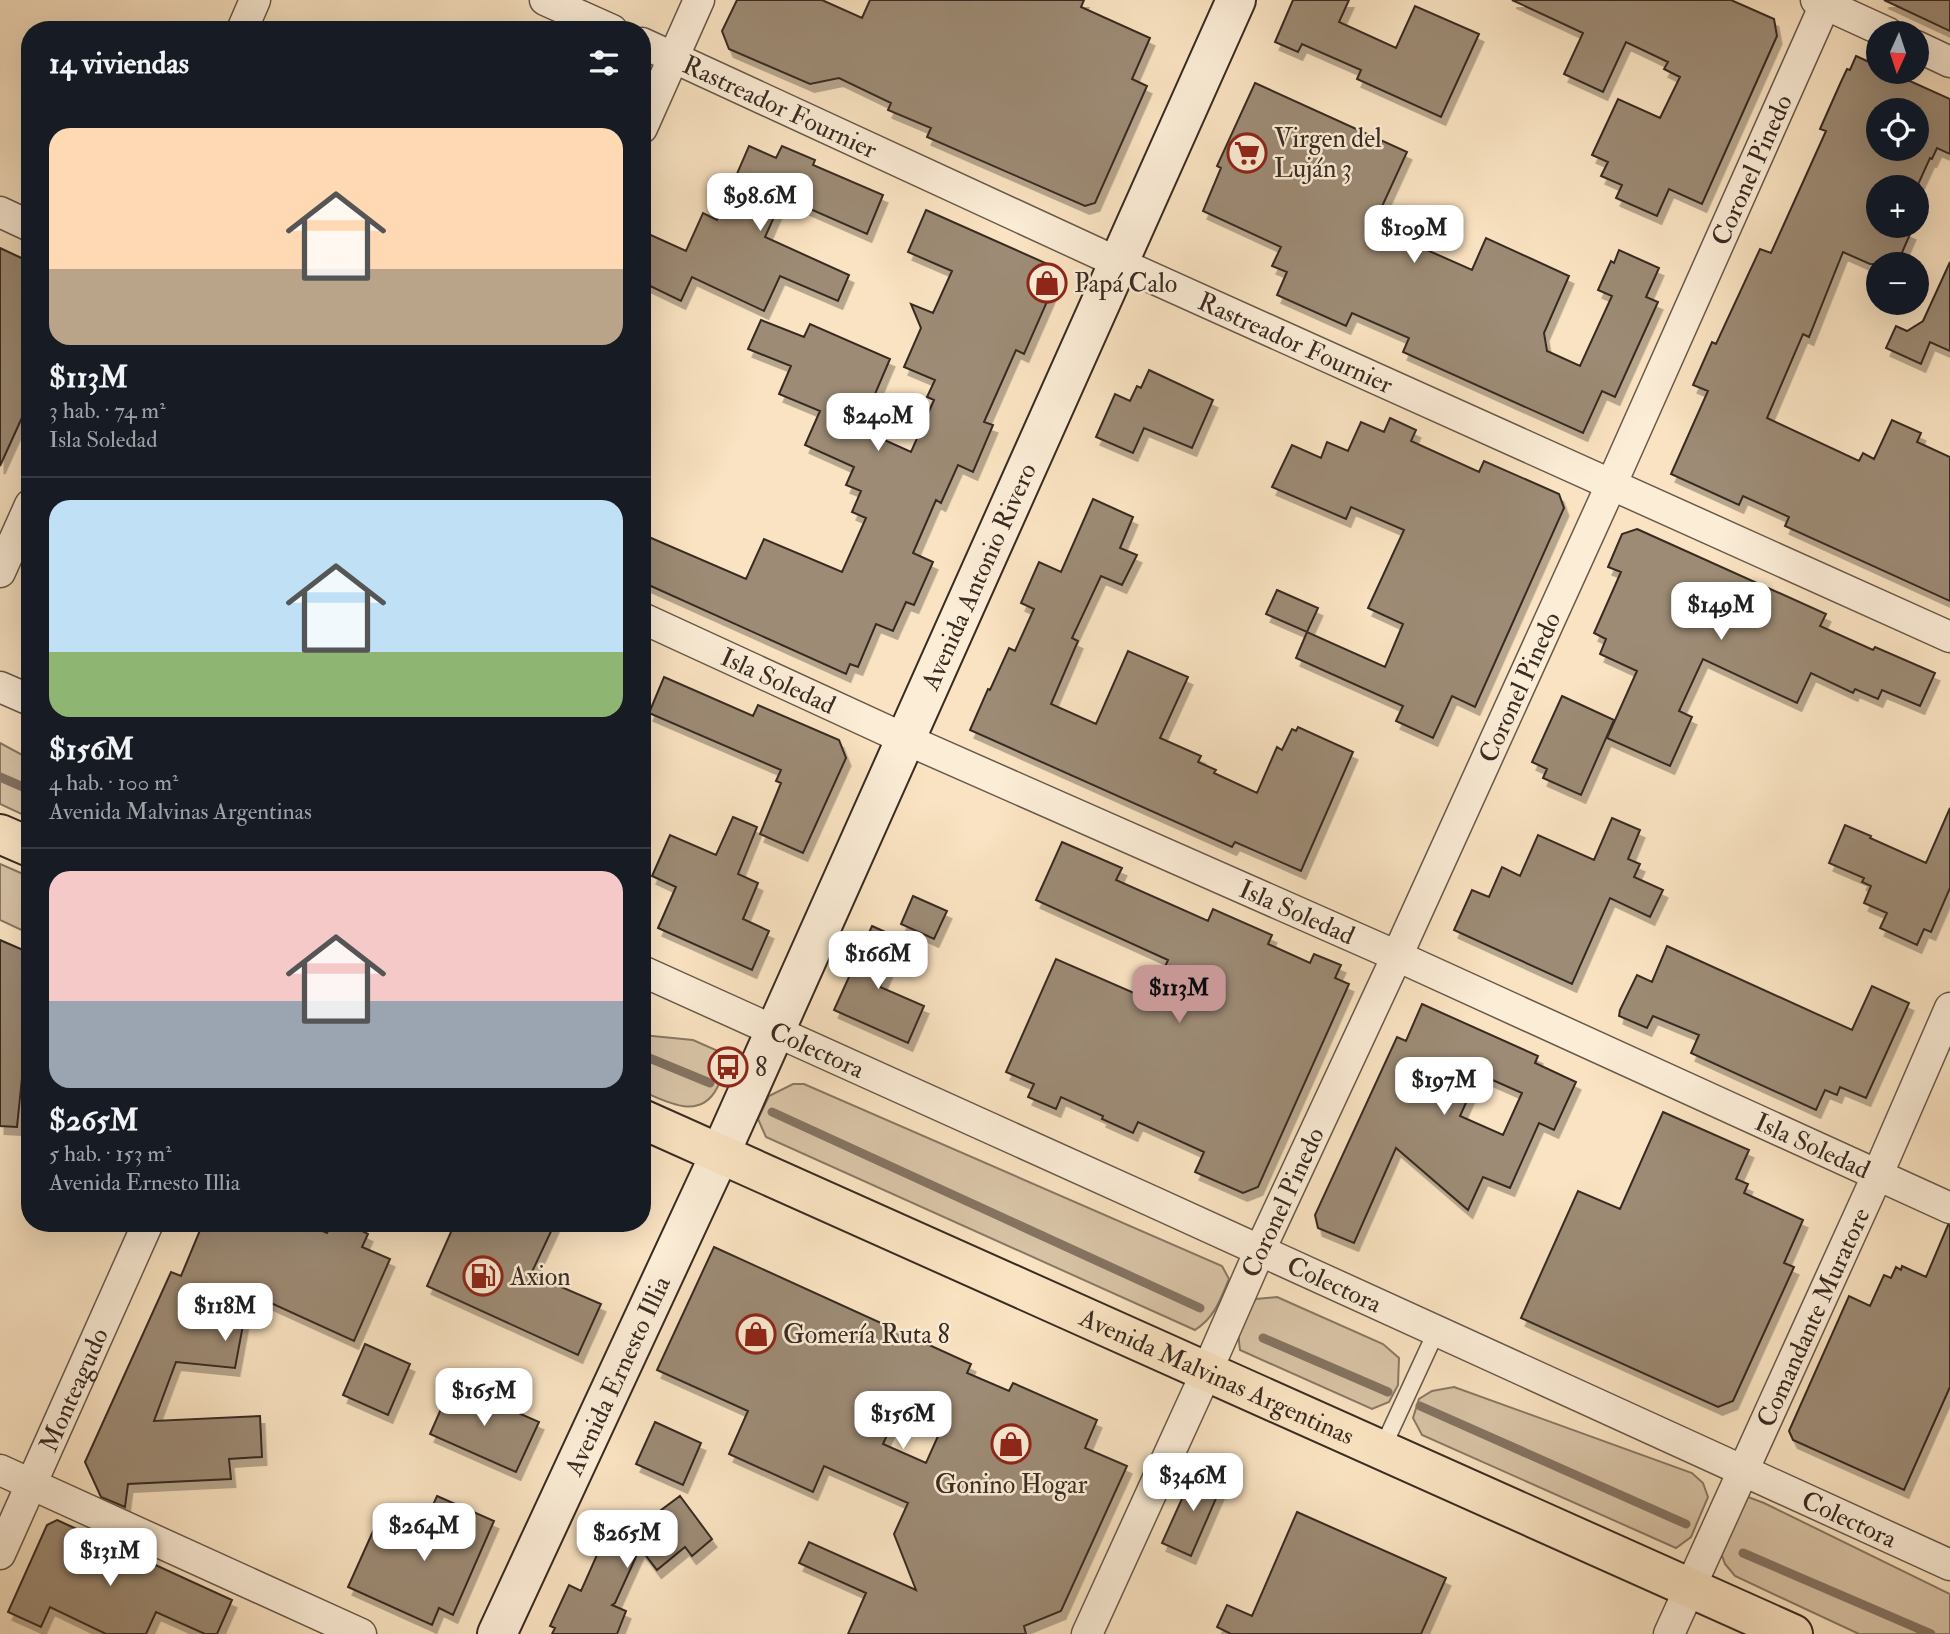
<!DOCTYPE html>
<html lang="es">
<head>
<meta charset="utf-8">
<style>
	body { margin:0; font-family:"IM FELL Double Pica",serif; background:#242831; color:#f1f3f6; height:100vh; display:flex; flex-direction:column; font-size:26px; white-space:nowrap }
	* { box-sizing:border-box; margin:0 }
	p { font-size:23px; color:#9ea1a6 }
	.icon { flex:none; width:38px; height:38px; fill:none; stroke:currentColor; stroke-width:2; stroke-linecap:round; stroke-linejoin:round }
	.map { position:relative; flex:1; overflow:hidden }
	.side { position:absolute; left:21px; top:21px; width:630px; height:1211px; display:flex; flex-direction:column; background:#171b24; border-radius:28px; box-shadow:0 7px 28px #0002 }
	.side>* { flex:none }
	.needle { width:46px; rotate:183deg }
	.controls { position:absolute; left:1866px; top:21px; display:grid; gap:14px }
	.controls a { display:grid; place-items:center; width:63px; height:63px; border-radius:50%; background:#171b24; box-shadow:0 7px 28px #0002; font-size:35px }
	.price { position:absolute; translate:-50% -60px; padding:0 16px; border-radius:14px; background:#fff; color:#222; font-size:23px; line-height:46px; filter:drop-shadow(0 2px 4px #0008) }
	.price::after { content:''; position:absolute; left:50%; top:42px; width:21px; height:16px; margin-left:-10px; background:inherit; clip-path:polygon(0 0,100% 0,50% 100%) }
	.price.current { background:#c59692; color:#111 }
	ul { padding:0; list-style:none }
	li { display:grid; align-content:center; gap:14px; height:371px; padding:0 28px }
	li+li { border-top:2px solid #363941 }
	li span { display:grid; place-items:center; height:217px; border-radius:21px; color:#555 }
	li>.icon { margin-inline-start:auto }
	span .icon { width:126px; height:126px; fill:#fffc; stroke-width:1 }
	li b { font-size:30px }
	h2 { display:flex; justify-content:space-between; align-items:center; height:84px; padding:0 28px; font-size:30px }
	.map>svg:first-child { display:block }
</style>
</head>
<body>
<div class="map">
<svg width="1950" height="1634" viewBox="0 0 1950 1634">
	<defs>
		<filter id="shadow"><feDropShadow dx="4.5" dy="8" stdDeviation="0" flood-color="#0004"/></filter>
	</defs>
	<rect width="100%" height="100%" fill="#fae3c2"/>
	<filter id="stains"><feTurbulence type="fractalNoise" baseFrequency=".00286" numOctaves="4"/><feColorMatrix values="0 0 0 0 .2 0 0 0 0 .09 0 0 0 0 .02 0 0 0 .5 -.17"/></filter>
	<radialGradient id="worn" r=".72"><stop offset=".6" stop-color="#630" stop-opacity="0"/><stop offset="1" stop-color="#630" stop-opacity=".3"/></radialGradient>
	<path fill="#d9c4a7" stroke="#887864" stroke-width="2" d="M 0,743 L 30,759 L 30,818 L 0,804 Z
		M 0,864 L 30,877 L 30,934 L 0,920 Z
		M 642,1035 L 693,1040 L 718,1051 L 725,1066 C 722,1073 721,1081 717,1088 C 700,1121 667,1102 642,1091 Z
		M 793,1084 L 804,1084 L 1222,1266 L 1229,1279 C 1220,1300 1215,1317 1195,1330 L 766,1137 L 758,1119 L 769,1096 Z
		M 1277,1297 L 1383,1344 L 1399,1358 L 1398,1385 L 1389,1402 L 1372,1409 L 1240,1350 C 1236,1326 1242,1318 1256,1299 Z
		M 1454,1387 L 1692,1473 L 1703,1483 L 1708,1497 L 1691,1537 L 1676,1548 L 1422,1435 L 1413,1418 L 1419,1399 L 1432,1391 Z
		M 1748,1497 L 1764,1503 L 1950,1594 L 1950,1634 L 1859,1634 L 1735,1576 L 1725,1564 L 1720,1550 L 1736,1507 Z"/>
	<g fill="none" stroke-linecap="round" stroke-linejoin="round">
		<path stroke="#857462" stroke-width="9" d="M 0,777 L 30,790
			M 642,1055 L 710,1083
			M 772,1112 L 1200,1308
			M 1263,1338 L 1388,1392
			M 1420,1406 L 1686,1524
			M 1743,1553 L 1931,1634"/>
	</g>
	<path fill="#9d8b75" stroke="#382b22" stroke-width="2" fill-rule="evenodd" filter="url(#shadow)" d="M 737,0 L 822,0 L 862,18 L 870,0 L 1084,0 L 1081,7 L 1150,38 L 1132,79 L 1147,86 L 1095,203 L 1085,206 L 927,137 L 931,128 L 888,110 L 891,103 L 839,78 L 810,84 L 729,49 L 722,31 Z
		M 1293,0 L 1349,0 L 1339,22 L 1396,48 L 1415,6 L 1479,34 L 1441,117 L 1357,79 L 1361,70 L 1302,44 L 1298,52 L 1275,42 Z
		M 1512,0 L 1731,0 L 1774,19 L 1777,36 L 1702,204 L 1669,189 L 1657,216 L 1616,198 L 1622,185 L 1601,176 L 1608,162 L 1592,155 L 1618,99 L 1660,118 L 1680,77 L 1664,69 L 1668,62 L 1626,42 L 1603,92 L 1564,74 L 1583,33 Z
		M 1884,0 L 1950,0 L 1950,31 Z
		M 1856,56 L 1878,66 L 1878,72 L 1890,72 L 1950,99 L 1950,154 L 1937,148 L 1932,159 L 1930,158 L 1916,189 L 1878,187 L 1878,226 L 1900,226 L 1899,227 L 1911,232 L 1897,264 L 1870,264 L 1843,252 L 1809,337 L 1803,334 L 1767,418 L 1859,461 L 1863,453 L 1874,459 L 1892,420 L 1921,433 L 1917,442 L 1950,457 L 1950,601 L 1785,526 L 1789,517 L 1743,496 L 1739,505 L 1671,474 L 1708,391 L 1693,385 L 1712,342 L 1716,344 L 1760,249 L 1771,253 L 1826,131 L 1820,129 L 1840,84 L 1847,69 L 1850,70 ZM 1878,110 L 1916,110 L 1916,149 L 1878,149 Z
		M 1255,83 L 1407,152 L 1373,226 L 1472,270 L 1486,238 L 1569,276 L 1544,333 L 1547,351 L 1580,366 L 1612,296 L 1598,290 L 1611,261 L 1614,263 L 1619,250 L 1659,268 L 1646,297 L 1658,302 L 1615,397 L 1602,391 L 1583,433 L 1403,352 L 1409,338 L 1352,313 L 1346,326 L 1277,295 L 1287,272 L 1272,266 L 1281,247 L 1203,211 L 1221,168 L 1217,166 Z
		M 749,146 L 776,158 L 782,146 L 815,160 L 813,165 L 883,195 L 867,234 L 783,197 L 765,237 L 849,275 L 838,301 L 780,276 L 764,311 L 692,277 L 681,301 L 642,282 L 642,231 L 686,251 L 703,213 L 717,220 Z
		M 926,210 L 1052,266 L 1057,279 L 1024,354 L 1016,350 L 984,422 L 993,425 L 973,472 L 958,465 L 941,503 L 936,500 L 913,553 L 933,562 L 914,605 L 906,602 L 893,631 L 876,624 L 858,667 L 850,664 L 846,674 L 642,582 L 642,534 L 746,579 L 764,539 L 842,572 L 866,518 L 852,512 L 861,491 L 846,485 L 854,467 L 805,445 L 820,411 L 779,394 L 791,366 L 748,349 L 761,320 L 804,337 L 810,324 L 890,359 L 860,429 L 911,452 L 934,400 L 927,397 L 935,380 L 904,367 L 921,328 L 911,304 L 933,313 L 952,271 L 908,252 Z
		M 0,248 L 30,262 L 30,400 L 0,466 Z
		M 1950,262 L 1950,351 L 1930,342 L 1921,364 L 1886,348 L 1896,326 L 1907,331 L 1923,321 Z
		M 1149,370 L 1213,400 L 1192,448 L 1144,428 L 1133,453 L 1096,437 L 1115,394 L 1130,401 L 1137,386 L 1141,388 Z
		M 1390,418 L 1416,430 L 1411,441 L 1479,472 L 1484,461 L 1559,494 L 1564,508 L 1475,707 L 1452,696 L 1433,738 L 1396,721 L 1403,706 L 1296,658 L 1307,632 L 1385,667 L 1403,624 L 1368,608 L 1404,530 L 1351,507 L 1346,519 L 1272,487 L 1292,445 L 1321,458 L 1327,442 L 1348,451 L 1361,422 L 1384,432 Z
		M 1093,499 L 1133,517 L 1120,548 L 1137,555 L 1122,585 L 1101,576 L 1072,638 L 1078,641 L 1051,704 L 1096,724 L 1128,651 L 1188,677 L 1160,738 L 1201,756 L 1198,762 L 1216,770 L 1214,773 L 1257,793 L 1277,747 L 1282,750 L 1292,729 L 1296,731 L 1298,727 L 1353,752 L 1301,871 L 1235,842 L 1232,847 L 970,730 L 988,689 L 990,690 L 1009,648 L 1015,651 L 1034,609 L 1021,603 L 1039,562 L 1061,572 Z
		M 1637,529 L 1826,614 L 1820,626 L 1873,650 L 1875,647 L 1935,673 L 1920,706 L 1882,690 L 1878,699 L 1855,689 L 1853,693 L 1811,673 L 1797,703 L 1703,659 L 1679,711 L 1692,717 L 1670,766 L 1607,738 L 1637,671 L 1600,654 L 1606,639 L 1594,633 L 1621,572 L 1608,567 L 1622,534 Z
		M 1277,590 L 1318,608 L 1307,632 L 1266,614 Z
		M 664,677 L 753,716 L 758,705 L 839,740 L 846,758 L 803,853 L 760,834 L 781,783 L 776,781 L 781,770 L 649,713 Z
		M 1562,696 L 1614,720 L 1581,795 L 1543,778 L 1547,769 L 1532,762 Z
		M 1950,808 L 1950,888 L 1931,932 L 1924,929 L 1917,945 L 1880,928 L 1887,913 L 1864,903 L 1871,886 L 1862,882 L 1864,878 L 1829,863 L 1845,825 L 1871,836 L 1870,838 L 1926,863 Z
		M 733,817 L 757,827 L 738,874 L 758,883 L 743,919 L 769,931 L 752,970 L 658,928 L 676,887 L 652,876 L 670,835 L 716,855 Z
		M 1612,818 L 1640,830 L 1628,859 L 1640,864 L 1634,877 L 1663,890 L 1650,917 L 1610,898 L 1572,984 L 1454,930 L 1472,890 L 1489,897 L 1502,867 L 1520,876 L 1538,835 L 1594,860 Z
		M 1062,842 L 1122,868 L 1116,880 L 1208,921 L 1213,909 L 1272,935 L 1268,944 L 1310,963 L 1314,954 L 1341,965 L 1335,978 L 1349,984 L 1258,1187 L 1243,1193 L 1195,1172 L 1204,1152 L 1138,1122 L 1133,1133 L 1102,1119 L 1103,1116 L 1061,1097 L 1056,1109 L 1028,1097 L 1034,1084 L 1006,1072 L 1056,959 L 1150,1000 L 1168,960 L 1036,900 Z
		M 913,896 L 947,911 L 934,939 L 901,924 Z
		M 872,926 L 901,939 L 880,987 L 924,1006 L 908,1043 L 834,1010 Z
		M 0,940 L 30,953 L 30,1079 L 22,1078 L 17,1127 L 0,1126 Z
		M 1667,946 L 1852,1030 L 1872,986 L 1909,1003 L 1866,1098 L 1840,1087 L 1837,1095 L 1825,1090 L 1816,1110 L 1691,1053 L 1699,1035 L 1653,1016 L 1647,1028 L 1619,1016 L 1620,1010 L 1637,975 L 1652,982 Z
		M 1422,1004 L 1538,1056 L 1535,1063 L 1576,1082 L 1554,1130 L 1539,1123 L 1510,1188 L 1483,1177 L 1468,1210 L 1396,1148 L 1354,1243 L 1318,1228 L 1315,1215 L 1397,1037 L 1406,1041 ZM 1479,1074 L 1522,1093 L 1503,1135 L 1460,1116 Z
		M 1663,1112 L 1749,1150 L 1736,1179 L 1748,1184 L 1744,1193 L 1803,1220 L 1784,1263 L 1794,1267 L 1733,1401 L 1718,1407 L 1521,1318 L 1578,1191 L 1620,1209 Z
		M 203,1223 L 304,1223 L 327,1233 L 332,1223 L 347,1223 L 368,1234 L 362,1247 L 390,1259 L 354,1341 L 249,1293 L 235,1368 L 176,1362 L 154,1421 L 260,1416 L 262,1457 L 229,1459 L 231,1479 L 128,1484 L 125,1507 L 101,1497 L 85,1462 L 171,1272 L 181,1276 Z
		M 455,1223 L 555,1223 L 531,1274 L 601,1304 L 578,1355 L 427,1286 Z
		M 1948,1225 L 1950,1225 L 1950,1387 L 1904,1490 L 1793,1440 L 1789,1431 L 1849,1296 L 1870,1306 L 1884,1275 L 1891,1278 L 1896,1267 L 1901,1270 L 1902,1266 L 1926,1277 Z
		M 714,1247 L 971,1364 L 967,1373 L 1009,1391 L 1013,1383 L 1097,1420 L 1085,1448 L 1127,1466 L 1061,1611 L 1024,1626 L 1026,1634 L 848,1634 L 866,1593 L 799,1563 L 809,1542 L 916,1590 L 894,1534 L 908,1503 L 824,1466 L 813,1492 L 729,1454 L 748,1411 L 657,1370 ZM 904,1397 L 947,1416 L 926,1463 L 883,1444 Z
		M 365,1344 L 410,1364 L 388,1415 L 343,1395 Z
		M 452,1384 L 539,1422 L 516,1472 L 430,1434 Z
		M 655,1422 L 701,1443 L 683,1485 L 636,1464 Z
		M 1207,1472 L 1224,1480 L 1191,1556 L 1162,1543 L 1190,1481 Z
		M 437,1496 L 494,1521 L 453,1615 L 439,1608 L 432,1625 L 348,1587 L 374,1529 L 415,1545 Z
		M 680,1496 L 712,1539 L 692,1556 L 685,1547 L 657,1570 L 640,1548 L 615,1603 L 612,1605 L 626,1611 L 617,1634 L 552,1634 L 555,1628 L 550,1626 L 569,1585 L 581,1591 L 600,1548 L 606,1551 Z
		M 1297,1512 L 1446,1578 L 1421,1634 L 1231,1634 L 1217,1627 L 1227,1605 L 1252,1616 Z
		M 57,1520 L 232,1600 L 217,1634 L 205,1634 L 156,1612 L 146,1634 L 106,1634 L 50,1607 L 41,1627 L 8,1612 L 47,1525 Z"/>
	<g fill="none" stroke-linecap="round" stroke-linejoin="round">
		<g stroke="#68594a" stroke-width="19">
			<path id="service" d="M 1382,1449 L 1436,1332"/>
		</g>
		<g stroke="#68594a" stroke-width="33">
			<g id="minor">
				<path d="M 545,0 L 612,30"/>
				<path d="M 1816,0 L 1888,33"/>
				<path d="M 242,30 L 255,0"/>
				<path id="s1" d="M 642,43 L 1119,263 L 1950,637"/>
				<path d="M 1916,46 L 1950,62"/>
				<path d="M 642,128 L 699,0"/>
				<path d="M 0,212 L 30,226"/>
				<path d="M 0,572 L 30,505"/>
				<path id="s2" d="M 642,618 L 905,739 L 1397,956 L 1950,1208"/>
				<path d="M 0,687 L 30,700"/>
				<path id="s3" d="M 642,971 C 1079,1167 1514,1366 1950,1565"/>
				<path d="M 0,1470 L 361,1634"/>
				<path id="s4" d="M 0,1554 L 148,1223"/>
				<path id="s5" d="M 1087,1634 L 1207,1371 L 1260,1250 L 1397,956 L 1612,483 L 1827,0"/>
				<path id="s6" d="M 1669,1634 L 1877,1176 L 1950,1008"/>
			</g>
		</g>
		<g stroke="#382b22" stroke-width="42">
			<g id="secondary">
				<path id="s7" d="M 497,1634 L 720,1154 L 1236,0"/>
			</g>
		</g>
		<g stroke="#382b22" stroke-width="42">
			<g id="primary">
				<path d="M 0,834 L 30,847"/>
				<path id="s8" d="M 642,1119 L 1793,1634"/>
			</g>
		</g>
		<use href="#service" stroke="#fcedd7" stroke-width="16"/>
		<use href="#minor" stroke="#fcedd7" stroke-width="30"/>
		<use href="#secondary" stroke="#fcedd7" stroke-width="38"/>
		<use href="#primary" stroke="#fae3c2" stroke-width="38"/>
	</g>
	<defs>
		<g id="supermarket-ring" transform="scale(2.0125)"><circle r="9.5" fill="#fcedd7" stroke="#8f2418" stroke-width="1.5"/><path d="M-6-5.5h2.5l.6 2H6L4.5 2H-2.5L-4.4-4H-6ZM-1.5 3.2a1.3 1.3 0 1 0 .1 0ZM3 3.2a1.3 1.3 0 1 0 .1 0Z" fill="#8f2418"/></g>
		<g id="shop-ring" transform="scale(2.0125)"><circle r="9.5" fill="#fcedd7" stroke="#8f2418" stroke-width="1.5"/><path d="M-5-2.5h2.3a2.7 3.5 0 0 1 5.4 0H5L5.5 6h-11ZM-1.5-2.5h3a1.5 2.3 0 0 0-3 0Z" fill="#8f2418"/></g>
		<g id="bus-ring" transform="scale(2.0125)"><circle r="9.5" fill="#fcedd7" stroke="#8f2418" stroke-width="1.5"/><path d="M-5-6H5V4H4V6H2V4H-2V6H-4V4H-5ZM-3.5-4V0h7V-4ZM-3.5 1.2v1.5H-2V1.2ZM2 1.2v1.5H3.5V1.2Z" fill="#8f2418"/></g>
		<g id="fuel-ring" transform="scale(2.0125)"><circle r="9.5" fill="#fcedd7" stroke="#8f2418" stroke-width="1.5"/><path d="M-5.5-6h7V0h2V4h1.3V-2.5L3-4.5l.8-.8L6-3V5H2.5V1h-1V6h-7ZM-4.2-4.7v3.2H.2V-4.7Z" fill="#8f2418"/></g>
	</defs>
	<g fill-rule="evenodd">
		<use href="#supermarket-ring" x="1247" y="153"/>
		<use href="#shop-ring" x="1047" y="283"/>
		<use href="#bus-ring" x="728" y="1067"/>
		<use href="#fuel-ring" x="483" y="1276"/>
		<use href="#shop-ring" x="756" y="1334"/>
		<use href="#shop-ring" x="1011" y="1444"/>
	</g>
	<g text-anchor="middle" stroke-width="5" stroke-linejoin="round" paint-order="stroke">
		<g font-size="26" fill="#382b22" stroke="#fcedd7">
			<text dy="9" stroke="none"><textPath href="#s1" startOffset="152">Rastreador Fournier</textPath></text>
			<text dy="9" stroke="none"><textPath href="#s5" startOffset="1608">Coronel Pinedo</textPath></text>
			<text dy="9" stroke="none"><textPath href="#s1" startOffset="719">Rastreador Fournier</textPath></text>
			<text dy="9" stroke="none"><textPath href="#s7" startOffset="1162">Avenida Antonio Rivero</textPath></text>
			<text dy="9" stroke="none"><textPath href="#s2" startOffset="150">Isla Soledad</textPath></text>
			<text dy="9" stroke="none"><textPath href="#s5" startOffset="1041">Coronel Pinedo</textPath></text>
			<text dy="9" stroke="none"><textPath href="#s2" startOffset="718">Isla Soledad</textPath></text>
			<text dy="9" stroke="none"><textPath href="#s3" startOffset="192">Colectora</textPath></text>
			<text dy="9" stroke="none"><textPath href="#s2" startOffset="1284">Isla Soledad</textPath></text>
			<text dy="9" stroke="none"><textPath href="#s5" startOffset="474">Coronel Pinedo</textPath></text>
			<text dy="9" stroke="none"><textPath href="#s3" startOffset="760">Colectora</textPath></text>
			<text dy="9" stroke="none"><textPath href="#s6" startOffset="348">Comandante Muratore</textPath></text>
			<text dy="9" stroke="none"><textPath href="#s7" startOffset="285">Avenida Ernesto Illia</textPath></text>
			<text dy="9" stroke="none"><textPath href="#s8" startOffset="630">Avenida Malvinas Argentinas</textPath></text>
			<text dy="9" stroke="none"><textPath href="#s4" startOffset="180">Monteagudo</textPath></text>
			<text dy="9" stroke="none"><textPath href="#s3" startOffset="1326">Colectora</textPath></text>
		</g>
		<g font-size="26" fill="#382b22" stroke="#fcedd7" text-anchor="start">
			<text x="1274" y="147">Virgen del<tspan x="1274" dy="30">Luján 3</tspan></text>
			<text x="1074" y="292">Papá Calo</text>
			<text x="755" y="1076">8</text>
			<text x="510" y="1285">Axion</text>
			<text x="783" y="1343">Gomería Ruta 8</text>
			<text x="1011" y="1493" text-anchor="middle">Gonino Hogar</text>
		</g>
	</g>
	<rect width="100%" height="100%" filter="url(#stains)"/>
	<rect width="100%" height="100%" fill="url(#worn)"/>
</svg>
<div class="controls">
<a><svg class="needle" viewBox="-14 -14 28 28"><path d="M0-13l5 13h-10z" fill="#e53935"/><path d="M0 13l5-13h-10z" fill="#9ea1a6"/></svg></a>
<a><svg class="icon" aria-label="locate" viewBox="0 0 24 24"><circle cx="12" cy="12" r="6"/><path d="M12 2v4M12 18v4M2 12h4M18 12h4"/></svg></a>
<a>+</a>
<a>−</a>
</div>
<b class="price" style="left:760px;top:233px">$98.6M</b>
<b class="price" style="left:1414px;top:265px">$109M</b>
<b class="price" style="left:878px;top:453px">$240M</b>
<b class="price" style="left:1721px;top:642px">$149M</b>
<b class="price" style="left:878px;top:991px">$166M</b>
<b class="price current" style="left:1179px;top:1025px">$113M</b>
<b class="price" style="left:1444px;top:1117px">$197M</b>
<b class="price" style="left:225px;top:1343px">$118M</b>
<b class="price" style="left:484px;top:1428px">$165M</b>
<b class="price" style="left:903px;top:1451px">$156M</b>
<b class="price" style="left:1193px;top:1513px">$346M</b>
<b class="price" style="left:424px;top:1563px">$264M</b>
<b class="price" style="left:627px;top:1570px">$265M</b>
<b class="price" style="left:110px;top:1588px">$131M</b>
<section class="side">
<h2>14 viviendas<svg class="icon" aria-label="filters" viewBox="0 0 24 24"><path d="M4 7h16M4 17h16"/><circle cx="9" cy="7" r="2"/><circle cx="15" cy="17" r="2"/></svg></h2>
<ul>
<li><span style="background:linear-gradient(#ffd9b3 65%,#b9a48a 0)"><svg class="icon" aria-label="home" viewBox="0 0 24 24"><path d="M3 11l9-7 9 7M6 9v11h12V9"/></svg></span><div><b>$113M</b><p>3 hab. · 74 m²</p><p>Isla Soledad</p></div></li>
<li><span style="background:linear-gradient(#bfe0f5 70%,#8fb573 0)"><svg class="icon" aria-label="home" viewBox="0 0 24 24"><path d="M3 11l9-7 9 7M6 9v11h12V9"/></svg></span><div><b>$156M</b><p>4 hab. · 100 m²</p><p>Avenida Malvinas Argentinas</p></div></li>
<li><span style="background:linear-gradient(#f6c9c9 60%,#9aa5b1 0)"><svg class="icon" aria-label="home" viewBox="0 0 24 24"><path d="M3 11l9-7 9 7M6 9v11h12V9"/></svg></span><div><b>$265M</b><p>5 hab. · 153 m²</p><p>Avenida Ernesto Illia</p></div></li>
</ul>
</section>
</div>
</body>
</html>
